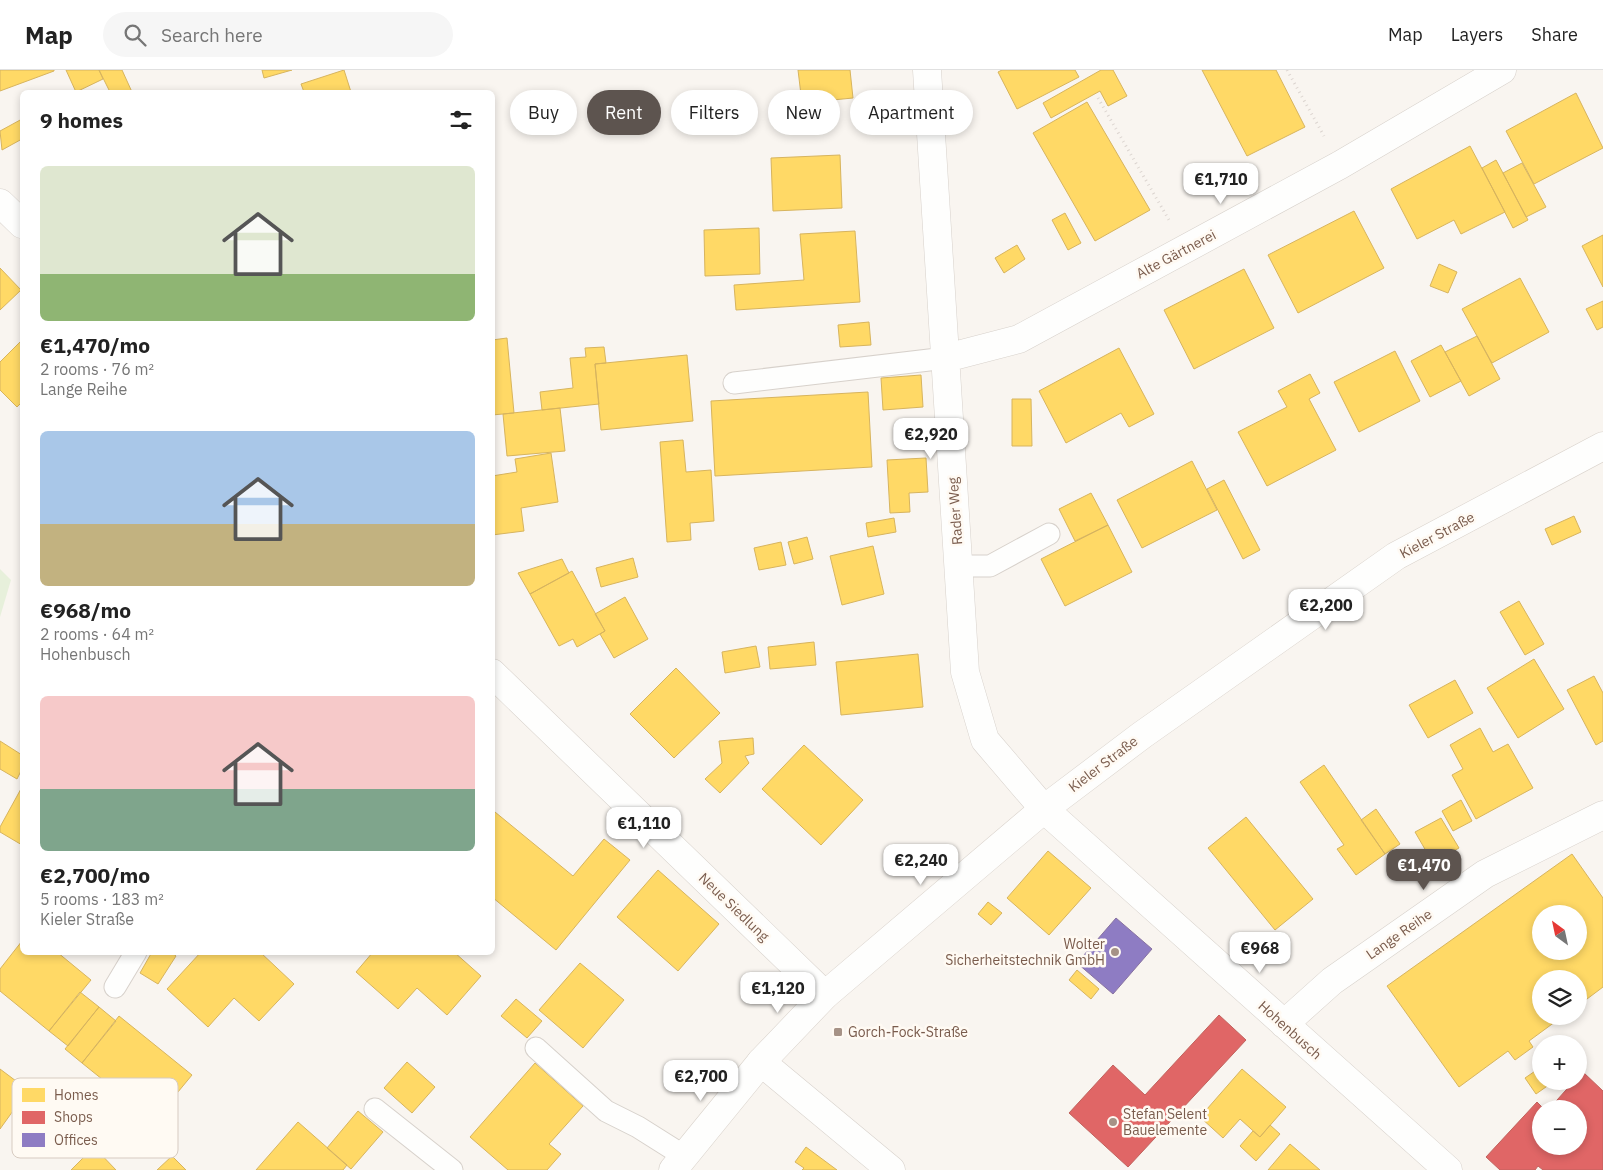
<!DOCTYPE html>
<html lang="en">
<head>
<meta charset="utf-8">
<style>
	body { margin:0; font-family:"IBM Plex Sans",sans-serif; background:#f6f6f6; color:#222; height:100vh; display:flex; flex-direction:column; font-size:19px; white-space:nowrap }
	* { box-sizing:border-box; margin:0 }
	p { font-size:16px; color:#767676 }
	.icon { flex:none; width:28px; height:28px; fill:none; stroke:currentColor; stroke-width:2; stroke-linecap:round; stroke-linejoin:round }
	.map { position:relative; flex:1; overflow:hidden }
	.details { position:absolute; left:20px; top:20px; width:475px; height:865px; display:flex; flex-direction:column; background:#fff; border-radius:8px; box-shadow:0 2px 8px #0003 }
	.details>* { flex:none }
	.guide { position:absolute; left:510px; top:20px; width:475px; height:45px; display:flex; gap:10px }
	.needle { width:32px; rotate:327deg }
	.buttons { position:absolute; left:1532px; top:835px; display:grid; gap:10px }
	.buttons a { display:grid; place-items:center; width:55px; height:55px; border-radius:50%; background:#fff; box-shadow:0 2px 8px #0003; font-size:25px }
	.price { position:absolute; translate:-50% -42px; padding:0 11px; border-radius:10px; background:#fff; color:#222; font-size:16px; line-height:32px; filter:drop-shadow(0 1px 2px #0008) }
	.price::after { content:''; position:absolute; left:50%; top:30px; width:15px; height:11px; margin-left:-8px; background:inherit; clip-path:polygon(0 0,100% 0,50% 100%) }
	.price.selected { background:#5d544f; color:#fff }
	ul { padding:0; list-style:none }
	li { display:grid; align-content:center; gap:10px; height:265px; padding:0 20px }
	li span { display:grid; place-items:center; height:155px; border-radius:8px; color:#555 }
	li>.icon { margin-inline-start:auto }
	span .icon { width:90px; height:90px; fill:#fffc; stroke-width:1 }
	li b { font-size:21px }
	h2 { display:flex; justify-content:space-between; align-items:center; height:60px; padding:0 20px; font-size:21px }
	.chip { padding:0 18px; border-radius:22px; background:#fff; box-shadow:0 2px 8px #0003; font-size:18px; line-height:45px }
	.chip.selected { background:#5d544f; color:#fff }
	header { display:flex; align-items:center; gap:30px; box-sizing:border-box; height:70px; padding:0 25px; background:#fff; border-bottom:1px solid #e0e0e0 }
	header strong { font-size:24px }
	nav { display:flex; gap:28px; margin-inline-start:auto; font-size:18px }
	.search { width:350px; height:45px; background:#f6f6f6; display:flex; align-items:center; gap:12px; box-sizing:border-box; padding:0 18px; border-radius:28px; color:#767676; font-size:19px }
	.map>svg:first-child { display:block }
</style>
</head>
<body>
<header>
<strong>Map</strong>
<div class="search"><svg class="icon" aria-label="search" viewBox="0 0 24 24"><circle cx="10" cy="10" r="6"/><path d="M15 15l6 6"/></svg>Search here</div>
<nav><a>Map</a><a>Layers</a><a>Share</a></nav>
</header>
<div class="map">
<svg width="1603" height="1100" viewBox="0 0 1603 1100">
	<rect width="100%" height="100%" fill="#f9f5f0"/>
	<path fill="#e7f0db" d="M 0,499 L 11,510 L 0,547 Z"/>
	<path fill="#ffd966" stroke="#d7b45e" fill-rule="evenodd" d="M 0,0 L 54,0 L 54,1 L 0,21 Z
		M 66,0 L 99,0 L 103,9 L 76,22 Z
		M 99,0 L 122,0 L 132,22 L 110,22 Z
		M 262,0 L 292,0 L 264,8 Z
		M 344,0 L 351,22 L 304,22 L 301,14 Z
		M 798,0 L 850,0 L 853,28 L 802,33 Z
		M 1002,0 L 1075,0 L 1079,7 L 1017,39 L 998,2 Z
		M 1101,0 L 1113,0 L 1127,26 L 1108,36 L 1100,21 L 1051,48 L 1043,33 Z
		M 1202,0 L 1276,0 L 1305,57 L 1247,86 Z
		M 1576,23 L 1603,78 L 1534,114 L 1506,61 Z
		M 1087,32 L 1150,140 L 1095,171 L 1033,63 Z
		M 22,49 L 22,69 L 2,80 L 0,61 Z
		M 1470,76 L 1505,142 L 1461,164 L 1454,150 L 1417,169 L 1391,119 Z
		M 840,85 L 842,138 L 773,141 L 771,88 Z
		M 1496,90 L 1528,150 L 1513,158 L 1482,98 Z
		M 1522,93 L 1546,137 L 1526,147 L 1503,103 Z
		M 1354,141 L 1384,198 L 1298,243 L 1268,185 Z
		M 1065,143 L 1081,173 L 1068,180 L 1052,150 Z
		M 759,158 L 760,204 L 705,206 L 704,160 Z
		M 855,161 L 860,232 L 736,240 L 734,215 L 804,210 L 800,164 Z
		M 1603,165 L 1603,217 L 1582,176 Z
		M 1017,175 L 1025,189 L 1004,203 L 995,188 Z
		M 1439,194 L 1457,202 L 1448,223 L 1430,216 Z
		M 0,198 L 21,220 L 0,240 Z
		M 1244,199 L 1274,258 L 1194,299 L 1164,240 Z
		M 1520,208 L 1549,262 L 1492,293 L 1462,239 Z
		M 1603,231 L 1603,257 L 1597,260 L 1586,239 Z
		M 869,252 L 871,275 L 840,277 L 838,255 Z
		M 1477,266 L 1500,309 L 1469,326 L 1445,282 Z
		M 507,268 L 514,343 L 492,345 L 492,270 Z
		M 22,270 L 22,332 L 17,337 L 0,320 L 0,292 Z
		M 1441,275 L 1461,311 L 1430,327 L 1411,291 Z
		M 604,277 L 606,293 L 595,294 L 599,334 L 542,340 L 540,322 L 573,318 L 570,288 L 586,287 L 585,278 Z
		M 1119,278 L 1154,344 L 1129,357 L 1121,343 L 1066,373 L 1039,321 Z
		M 1395,281 L 1420,331 L 1359,362 L 1334,312 Z
		M 687,285 L 693,351 L 601,360 L 595,294 Z
		M 1310,304 L 1320,323 L 1309,329 L 1336,380 L 1267,416 L 1238,362 L 1287,337 L 1278,321 Z
		M 921,305 L 923,337 L 883,340 L 881,308 Z
		M 868,322 L 872,397 L 715,406 L 711,331 Z
		M 1012,329 L 1031,329 L 1032,376 L 1012,376 Z
		M 560,338 L 565,381 L 507,386 L 503,344 Z
		M 683,370 L 686,402 L 711,400 L 714,451 L 690,453 L 691,470 L 667,472 L 660,372 Z
		M 551,383 L 558,432 L 521,438 L 524,461 L 492,465 L 492,406 L 517,402 L 515,389 Z
		M 926,388 L 928,422 L 909,423 L 910,442 L 890,443 L 887,390 Z
		M 1192,391 L 1217,440 L 1142,478 L 1117,430 Z
		M 1224,410 L 1260,480 L 1243,489 L 1207,419 Z
		M 1091,423 L 1108,455 L 1075,471 L 1059,439 Z
		M 1574,446 L 1581,462 L 1552,475 L 1545,459 Z
		M 894,448 L 896,462 L 868,467 L 866,453 Z
		M 1108,455 L 1132,502 L 1065,536 L 1041,489 Z
		M 807,467 L 813,489 L 794,494 L 788,472 Z
		M 781,472 L 786,495 L 759,500 L 754,478 Z
		M 873,476 L 884,524 L 842,535 L 830,486 Z
		M 633,488 L 638,507 L 601,517 L 596,498 Z
		M 562,489 L 569,503 L 530,524 L 518,503 Z
		M 572,501 L 605,561 L 577,577 L 573,569 L 559,576 L 530,524 Z
		M 625,527 L 648,569 L 614,588 L 600,564 L 605,561 L 595,544 Z
		M 1519,531 L 1544,574 L 1525,585 L 1500,542 Z
		M 814,572 L 816,595 L 770,599 L 768,577 Z
		M 756,576 L 760,597 L 725,603 L 722,582 Z
		M 918,584 L 923,637 L 841,645 L 836,592 Z
		M 1534,589 L 1564,639 L 1518,668 L 1487,618 Z
		M 676,598 L 720,643 L 674,688 L 630,644 Z
		M 1594,606 L 1603,623 L 1603,671 L 1596,675 L 1567,620 Z
		M 1455,610 L 1473,643 L 1428,668 L 1409,635 Z
		M 1480,658 L 1493,682 L 1508,674 L 1533,718 L 1476,749 L 1452,705 L 1463,699 L 1450,675 Z
		M 753,668 L 754,684 L 745,686 L 749,693 L 720,723 L 705,709 L 722,693 L 719,671 Z
		M 0,671 L 22,685 L 22,699 L 17,709 L 0,699 Z
		M 804,675 L 863,730 L 821,775 L 762,719 Z
		M 1324,695 L 1385,784 L 1356,805 L 1337,779 L 1344,775 L 1300,712 Z
		M 22,717 L 22,775 L 0,762 L 0,757 Z
		M 1461,730 L 1472,751 L 1453,761 L 1442,741 Z
		M 1376,739 L 1400,774 L 1385,784 L 1361,750 Z
		M 495,742 L 573,806 L 604,769 L 630,790 L 556,880 L 492,827 L 492,745 Z
		M 1246,747 L 1313,829 L 1275,860 L 1208,778 Z
		M 1441,748 L 1459,778 L 1433,793 L 1415,762 Z
		M 1048,781 L 1091,818 L 1049,865 L 1007,828 Z
		M 1572,784 L 1603,828 L 1603,917 L 1579,935 L 1579,909 L 1541,909 L 1541,946 L 1563,946 L 1529,971 L 1533,977 L 1515,990 L 1508,981 L 1459,1017 L 1387,916 ZM 1541,844 L 1579,844 L 1579,881 L 1541,881 Z
		M 658,800 L 719,854 L 678,901 L 617,847 Z
		M 988,832 L 1002,843 L 991,855 L 978,844 Z
		M 22,871 L 22,882 L 57,882 L 91,910 L 49,961 L 0,921 L 0,899 Z
		M 152,882 L 171,882 L 176,886 L 158,914 L 140,903 Z
		M 201,882 L 260,882 L 294,914 L 259,951 L 234,928 L 208,957 L 167,919 Z
		M 373,882 L 454,882 L 481,906 L 447,945 L 417,918 L 398,939 L 356,902 Z
		M 580,893 L 624,930 L 583,978 L 539,940 Z
		M 1077,900 L 1099,919 L 1091,929 L 1069,910 Z
		M 80,922 L 99,937 L 68,976 L 49,961 Z
		M 516,929 L 542,951 L 527,968 L 501,946 Z
		M 99,937 L 116,951 L 82,993 L 65,979 Z
		M 119,946 L 192,1005 L 154,1051 L 82,993 Z
		M 407,992 L 435,1017 L 412,1043 L 384,1018 Z
		M 535,993 L 583,1036 L 549,1074 L 561,1084 L 547,1100 L 508,1100 L 470,1067 Z
		M 1541,997 L 1541,1011 L 1565,1011 L 1557,1017 L 1553,1012 L 1536,1024 L 1525,1008 Z
		M 0,999 L 28,1020 L 0,1059 Z
		M 1242,999 L 1286,1037 L 1260,1067 L 1240,1049 L 1223,1068 L 1200,1047 Z
		M 358,1041 L 383,1062 L 351,1099 L 327,1078 Z
		M 298,1052 L 347,1095 L 343,1100 L 256,1100 Z
		M 1270,1055 L 1280,1064 L 1256,1091 L 1240,1076 L 1253,1061 L 1260,1067 Z
		M 1290,1074 L 1320,1100 L 1268,1100 Z
		M 94,1077 L 116,1100 L 71,1100 Z
		M 806,1077 L 837,1100 L 802,1100 L 804,1098 L 795,1092 Z
		M 172,1086 L 186,1100 L 157,1100 Z"/>
	<path fill="#e06666" stroke="#c1635e" d="M 1219,945 L 1246,970 L 1128,1097 L 1069,1043 L 1113,995 L 1145,1025 Z
		M 1583,1002 L 1603,1021 L 1603,1100 L 1543,1100 L 1538,1096 L 1535,1100 L 1500,1100 L 1486,1087 L 1537,1032 L 1544,1039 L 1541,1039 L 1541,1076 L 1579,1076 L 1579,1039 L 1549,1039 L 1574,1011 L 1579,1011 L 1579,1007 Z"/>
	<path fill="#8e7cc3" stroke="#8872a0" d="M 1116,848 L 1152,879 L 1113,924 L 1077,893 Z"/>
	<g fill="none" stroke-linecap="round" stroke-linejoin="round">
		<g stroke="#d7d1cb" stroke-width="23">
			<path id="service" d="M 734,313 L 946,288
				M 958,496 L 990,496 L 1049,464
				M 115,917 L 136,882
				M 536,978 L 606,1041 L 638,1057 L 684,1086
				M 375,1039 L 452,1100"/>
		</g>
		<g stroke="#d7d1cb" stroke-width="29">
			<path id="minor" d="M 927,0 L 965,602 L 985,670 L 1044,739 L 1448,1100
				M 0,133 L 22,154
				M 946,288 L 1019,269 L 1340,95 L 1502,0
				M 492,603 L 825,925
				M 1284,954 L 1332,911 L 1485,804 L 1603,745
				M 761,992 L 891,1100"/>
		</g>
		<g stroke="#d9d2cb" stroke-width="29">
			<path id="secondary" d="M 673,1100 L 761,992 L 825,925 L 1044,739 L 1142,665 L 1396,486 L 1603,376"/>
		</g>
		<path stroke="#dcd5d0" stroke-width="3" stroke-dasharray="1 4" stroke-linecap="butt" d="M 1287,0 L 1324,66
			M 1098,28 L 1169,150"/>
		<use href="#service" stroke="#fefefd" stroke-width="21"/>
		<use href="#minor" stroke="#fefefd" stroke-width="28"/>
		<use href="#secondary" stroke="#fefefd" stroke-width="28"/>
	</g>
	<g fill="#a69286" stroke="#fffaf3" stroke-width="2">
		<circle cx="1115" cy="882" r="5"/>
		<rect x="833" y="957" width="10" height="10" rx="2.5"/>
		<circle cx="1113" cy="1052" r="5"/>
	</g>
	<g text-anchor="middle" stroke-width="5" stroke-linejoin="round" paint-order="stroke">
		<g font-size="14" fill="#7a5c4d" stroke="#fffaf3">
			<text transform="translate(1176 184) rotate(-28)" y="5">Alte Gärtnerei</text>
			<text transform="translate(955 441) rotate(-94)" y="5">Rader Weg</text>
			<text transform="translate(1437 465) rotate(-28)" y="5">Kieler Straße</text>
			<text transform="translate(1103 694) rotate(-37)" y="5">Kieler Straße</text>
			<text transform="translate(734 837) rotate(44)" y="5">Neue Siedlung</text>
			<text transform="translate(1399 864) rotate(-35)" y="5">Lange Reihe</text>
			<text transform="translate(1290 960) rotate(42)" y="5">Hohenbusch</text>
		</g>
		<g font-size="14" fill="#7a5c4d" stroke="#fffaf3" text-anchor="start">
			<text x="1105" y="879" text-anchor="end">Wolter<tspan x="1105" dy="16">Sicherheitstechnik GmbH</tspan></text>
			<text x="848" y="967">Gorch-Fock-Straße</text>
			<text x="1123" y="1049">Stefan Selent<tspan x="1123" dy="16">Bauelemente</tspan></text>
		</g>
	</g>
	<rect x="12" y="1008" width="166" height="80" rx="8" fill="#fffaf3" stroke="#d7cbc1" stroke-width="1"/>
	<rect x="22" y="1018" width="23" height="14" fill="#ffd966"/>
	<rect x="22" y="1041" width="23" height="13" fill="#e06666"/>
	<rect x="22" y="1063" width="23" height="14" fill="#8e7cc3"/>
	<g font-size="14" fill="#7a5c4d">
		<text x="54" y="1030">Homes</text>
		<text x="54" y="1052">Shops</text>
		<text x="54" y="1075">Offices</text>
	</g>
</svg>
<div class="buttons">
<a><svg class="needle" viewBox="-14 -14 28 28"><path d="M0-13l5 13h-10z" fill="#e53935"/><path d="M0 13l5-13h-10z" fill="#767676"/></svg></a>
<a><svg class="icon" aria-label="layers" viewBox="0 0 24 24"><path d="M12 4l9 5-9 5-9-5zM3 14l9 5 9-5"/></svg></a>
<a>+</a>
<a>−</a>
</div>
<b class="price" style="left:1221px;top:135px">€1,710</b>
<b class="price" style="left:931px;top:390px">€2,920</b>
<b class="price" style="left:1326px;top:561px">€2,200</b>
<b class="price" style="left:644px;top:779px">€1,110</b>
<b class="price" style="left:921px;top:816px">€2,240</b>
<b class="price selected" style="left:1424px;top:821px">€1,470</b>
<b class="price" style="left:1260px;top:904px">€968</b>
<b class="price" style="left:778px;top:944px">€1,120</b>
<b class="price" style="left:701px;top:1032px">€2,700</b>
<div class="guide">
<a class="chip">Buy</a>
<a class="chip selected">Rent</a>
<a class="chip">Filters</a>
<a class="chip">New</a>
<a class="chip">Apartment</a>
</div>
<section class="details">
<h2>9 homes<svg class="icon" aria-label="filters" viewBox="0 0 24 24"><path d="M4 7h16M4 17h16"/><circle cx="9" cy="7" r="2"/><circle cx="15" cy="17" r="2"/></svg></h2>
<ul>
<li><span style="background:linear-gradient(#dfe7d0 70%,#8fb573 0)"><svg class="icon" aria-label="home" viewBox="0 0 24 24"><path d="M3 11l9-7 9 7M6 9v11h12V9"/></svg></span><div><b>€1,470/mo</b><p>2 rooms · 76 m²</p><p>Lange Reihe</p></div></li>
<li><span style="background:linear-gradient(#a9c7e8 60%,#c2b280 0)"><svg class="icon" aria-label="home" viewBox="0 0 24 24"><path d="M3 11l9-7 9 7M6 9v11h12V9"/></svg></span><div><b>€968/mo</b><p>2 rooms · 64 m²</p><p>Hohenbusch</p></div></li>
<li><span style="background:linear-gradient(#f6c9c9 60%,#7fa58c 0)"><svg class="icon" aria-label="home" viewBox="0 0 24 24"><path d="M3 11l9-7 9 7M6 9v11h12V9"/></svg></span><div><b>€2,700/mo</b><p>5 rooms · 183 m²</p><p>Kieler Straße</p></div></li>
</ul>
</section>
</div>
</body>
</html>
